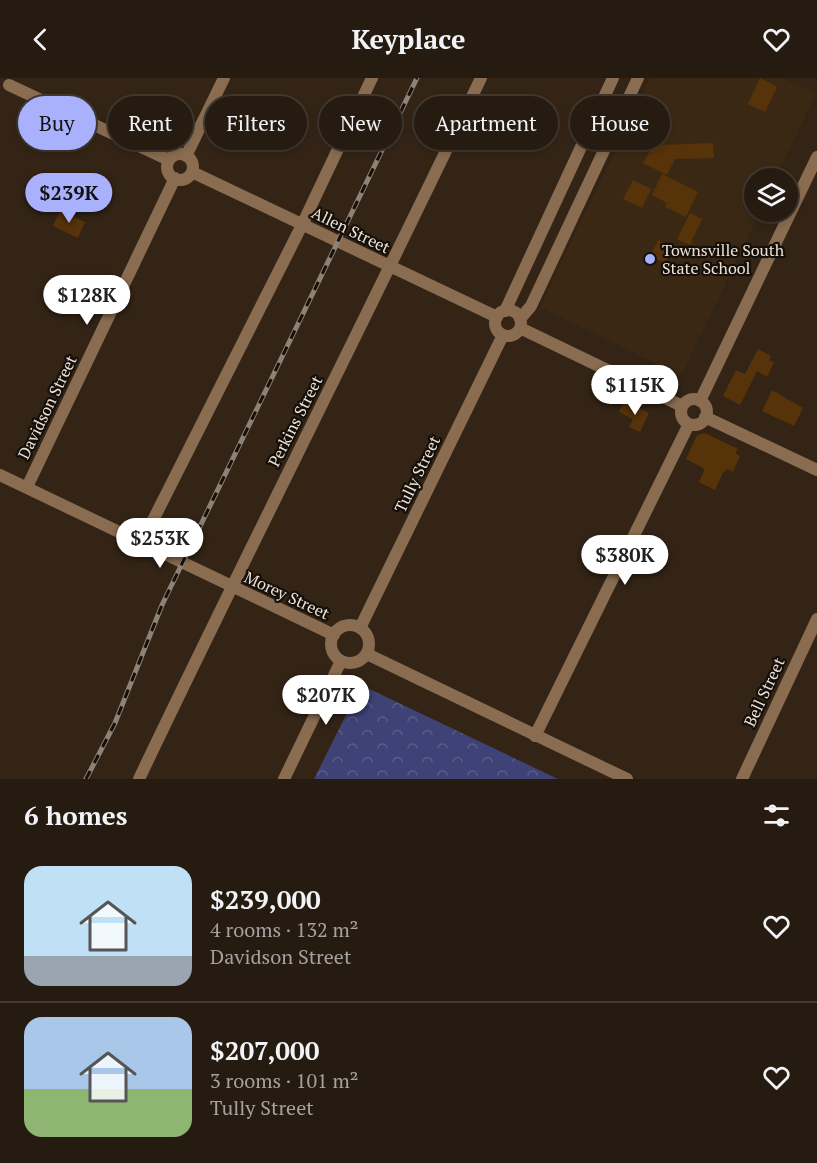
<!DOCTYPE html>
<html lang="en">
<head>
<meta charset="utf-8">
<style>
	body { margin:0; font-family:"PT Serif",serif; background:#2e2419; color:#f1f3f6; height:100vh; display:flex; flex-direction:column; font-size:22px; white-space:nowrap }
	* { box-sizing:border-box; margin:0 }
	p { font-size:20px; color:#a4a19f }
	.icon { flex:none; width:33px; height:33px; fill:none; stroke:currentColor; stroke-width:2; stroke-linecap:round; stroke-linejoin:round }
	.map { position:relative; height:701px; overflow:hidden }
	.drawer { display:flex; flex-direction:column; background:#261b10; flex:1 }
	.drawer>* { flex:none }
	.hud { position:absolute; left:18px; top:18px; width:782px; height:54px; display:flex; gap:12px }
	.buttons { position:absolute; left:744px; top:90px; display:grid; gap:12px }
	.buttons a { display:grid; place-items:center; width:54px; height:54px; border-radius:50%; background:#261b10; box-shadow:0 3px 9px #0003,0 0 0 2px #423930; font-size:30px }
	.price { position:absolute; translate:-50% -51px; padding:0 14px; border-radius:21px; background:#fff; color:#222; font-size:20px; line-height:39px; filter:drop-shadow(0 2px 3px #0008) }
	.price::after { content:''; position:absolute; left:50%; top:36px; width:18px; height:14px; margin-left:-9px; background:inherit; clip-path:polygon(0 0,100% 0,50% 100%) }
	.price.on { background:#a9b0fc; color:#111 }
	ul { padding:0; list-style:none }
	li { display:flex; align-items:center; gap:18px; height:150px; padding:0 24px }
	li+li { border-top:2px solid #423930 }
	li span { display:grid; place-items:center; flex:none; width:168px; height:120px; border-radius:18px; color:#555 }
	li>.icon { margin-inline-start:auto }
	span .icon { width:72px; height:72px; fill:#fffc; stroke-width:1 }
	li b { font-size:26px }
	h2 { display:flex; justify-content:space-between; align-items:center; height:72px; padding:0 24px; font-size:26px }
	.chip { padding:0 21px; border-radius:27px; background:#261b10; box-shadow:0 3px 9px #0003,0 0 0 2px #423930; font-size:21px; line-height:54px }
	.chip.on { background:#a9b0fc; color:#111 }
	header { display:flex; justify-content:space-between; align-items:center; height:78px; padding:0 24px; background:#261b10; font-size:27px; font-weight:600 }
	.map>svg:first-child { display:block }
</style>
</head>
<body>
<header><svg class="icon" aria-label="back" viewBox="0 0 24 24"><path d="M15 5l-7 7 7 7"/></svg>Keyplace<svg class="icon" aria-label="heart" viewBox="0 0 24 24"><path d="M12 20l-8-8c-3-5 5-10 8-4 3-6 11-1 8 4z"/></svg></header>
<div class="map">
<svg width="817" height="701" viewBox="0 0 817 701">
	<defs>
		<pattern id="park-crowns" width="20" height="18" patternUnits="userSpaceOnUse" patternTransform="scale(1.5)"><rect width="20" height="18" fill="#3f4276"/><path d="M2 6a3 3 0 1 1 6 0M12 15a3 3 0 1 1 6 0" fill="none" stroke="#5b5d89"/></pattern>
	</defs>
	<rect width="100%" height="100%" fill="#332416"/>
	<path fill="#3b2814" d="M 650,0 L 782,0 L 816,16 L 775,100 L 754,100 L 754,134 L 760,134 L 681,298 L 540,229 Z"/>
	<path fill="url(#park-crowns)" d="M 361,607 L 558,701 L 314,701 Z"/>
	<path fill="#573309" d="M 760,0 L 777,9 L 765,34 L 748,26 Z
		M 638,42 L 666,54 L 662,67 L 713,65 L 714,80 L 675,81 L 667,97 L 643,85 L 650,73 L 639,67 L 642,61 L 632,56 Z
		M 662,96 L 698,114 L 686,139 L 665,129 L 667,125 L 652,117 Z
		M 633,102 L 651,111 L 642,130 L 623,121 Z
		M 60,133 L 85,144 L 78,160 L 53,148 Z
		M 690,135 L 702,141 L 690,167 L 677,161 Z
		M 658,162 L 673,169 L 665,185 L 650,178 Z
		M 758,271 L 771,278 L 769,282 L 774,284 L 767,299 L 757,293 L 740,327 L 723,318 L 736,292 L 745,296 Z
		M 772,312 L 803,330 L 794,348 L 762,333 Z
		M 624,323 L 649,335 L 640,354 L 629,349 L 633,341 L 619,334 Z
		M 705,355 L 738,371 L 735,375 L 740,378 L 733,394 L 727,391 L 723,395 L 715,412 L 699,404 L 704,393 L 703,390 L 686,381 L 697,357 Z"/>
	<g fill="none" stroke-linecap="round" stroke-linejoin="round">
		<path stroke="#8a6d51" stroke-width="12" d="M 9,7 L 169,82
			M 352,42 L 372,0
			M167 89a13 13 0 1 1 26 0a13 13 0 1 1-26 0Z
			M 186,78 L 224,0
			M 192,94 L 497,239
			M495 245a13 13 0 1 1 26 0a13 13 0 1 1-26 0Z
			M 505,233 L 613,0
			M 520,241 L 531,228 L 638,0
			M 520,250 L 682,328
			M681 334a13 13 0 1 1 26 0a13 13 0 1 1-26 0Z
			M 700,323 L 817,79
			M 705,339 L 817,392
			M 0,397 L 334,557
			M 27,409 L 175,100
			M 141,466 L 302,147 L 346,54
			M331 566a19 19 0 1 1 38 0a19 19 0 1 1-38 0Z
			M 360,550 L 503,257
			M 367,576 L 627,701
			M 535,658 L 689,346
			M 139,701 C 251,466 369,235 481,0
			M 284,701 L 341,583
			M 742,701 L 817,541"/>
		<g stroke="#8e8276" stroke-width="5">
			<path id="rail" d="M 86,701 L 115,645 L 162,527 L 417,0"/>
		</g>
		<use href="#rail" stroke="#150f09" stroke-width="3" stroke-dasharray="9" stroke-linecap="butt"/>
	</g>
	<circle fill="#a9b0fc" stroke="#150f09" stroke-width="2" cx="650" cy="181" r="6"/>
	<g text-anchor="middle" stroke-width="4.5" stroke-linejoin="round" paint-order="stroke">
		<g font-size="16" fill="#ece2d9" stroke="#150f09">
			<text transform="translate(351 152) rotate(26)" y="6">Allen Street</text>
			<text transform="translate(47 329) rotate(-64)" y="6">Davidson Street</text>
			<text transform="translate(295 343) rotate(-63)" y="6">Perkins Street</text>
			<text transform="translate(417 396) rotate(-64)" y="6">Tully Street</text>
			<text transform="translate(287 517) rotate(25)" y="6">Morey Street</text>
			<text transform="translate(764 614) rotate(-65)" y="6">Bell Street</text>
		</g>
		<g font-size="16" fill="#ece2d9" stroke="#150f09" text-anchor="start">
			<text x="662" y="178">Townsville South<tspan x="662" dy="18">State School</tspan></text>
		</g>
	</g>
</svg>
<div class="buttons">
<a><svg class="icon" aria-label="layers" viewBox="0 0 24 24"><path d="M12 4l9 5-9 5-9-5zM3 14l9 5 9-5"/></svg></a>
</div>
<b class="price on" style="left:69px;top:146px">$239K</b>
<b class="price" style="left:87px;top:248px">$128K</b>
<b class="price" style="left:635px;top:338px">$115K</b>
<b class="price" style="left:160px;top:491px">$253K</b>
<b class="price" style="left:625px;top:508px">$380K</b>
<b class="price" style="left:326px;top:648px">$207K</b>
<div class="hud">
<a class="chip on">Buy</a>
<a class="chip">Rent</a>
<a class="chip">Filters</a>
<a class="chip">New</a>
<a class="chip">Apartment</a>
<a class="chip">House</a>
</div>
</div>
<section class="drawer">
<h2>6 homes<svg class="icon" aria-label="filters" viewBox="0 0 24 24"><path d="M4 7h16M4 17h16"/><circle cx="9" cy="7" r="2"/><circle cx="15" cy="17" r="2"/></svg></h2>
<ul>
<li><span style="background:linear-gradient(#bfe0f5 75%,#9aa5b1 0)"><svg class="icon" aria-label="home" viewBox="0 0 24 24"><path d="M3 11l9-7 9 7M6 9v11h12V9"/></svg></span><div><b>$239,000</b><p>4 rooms · 132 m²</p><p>Davidson Street</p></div><svg class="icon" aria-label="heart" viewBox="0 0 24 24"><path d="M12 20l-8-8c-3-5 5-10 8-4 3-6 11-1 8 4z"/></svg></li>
<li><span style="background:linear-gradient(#a9c7e8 60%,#8fb573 0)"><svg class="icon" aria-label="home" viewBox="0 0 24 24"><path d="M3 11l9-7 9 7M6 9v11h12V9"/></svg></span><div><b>$207,000</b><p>3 rooms · 101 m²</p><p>Tully Street</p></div><svg class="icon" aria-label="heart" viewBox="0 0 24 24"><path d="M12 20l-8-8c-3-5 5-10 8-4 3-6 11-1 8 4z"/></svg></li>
</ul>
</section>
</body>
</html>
